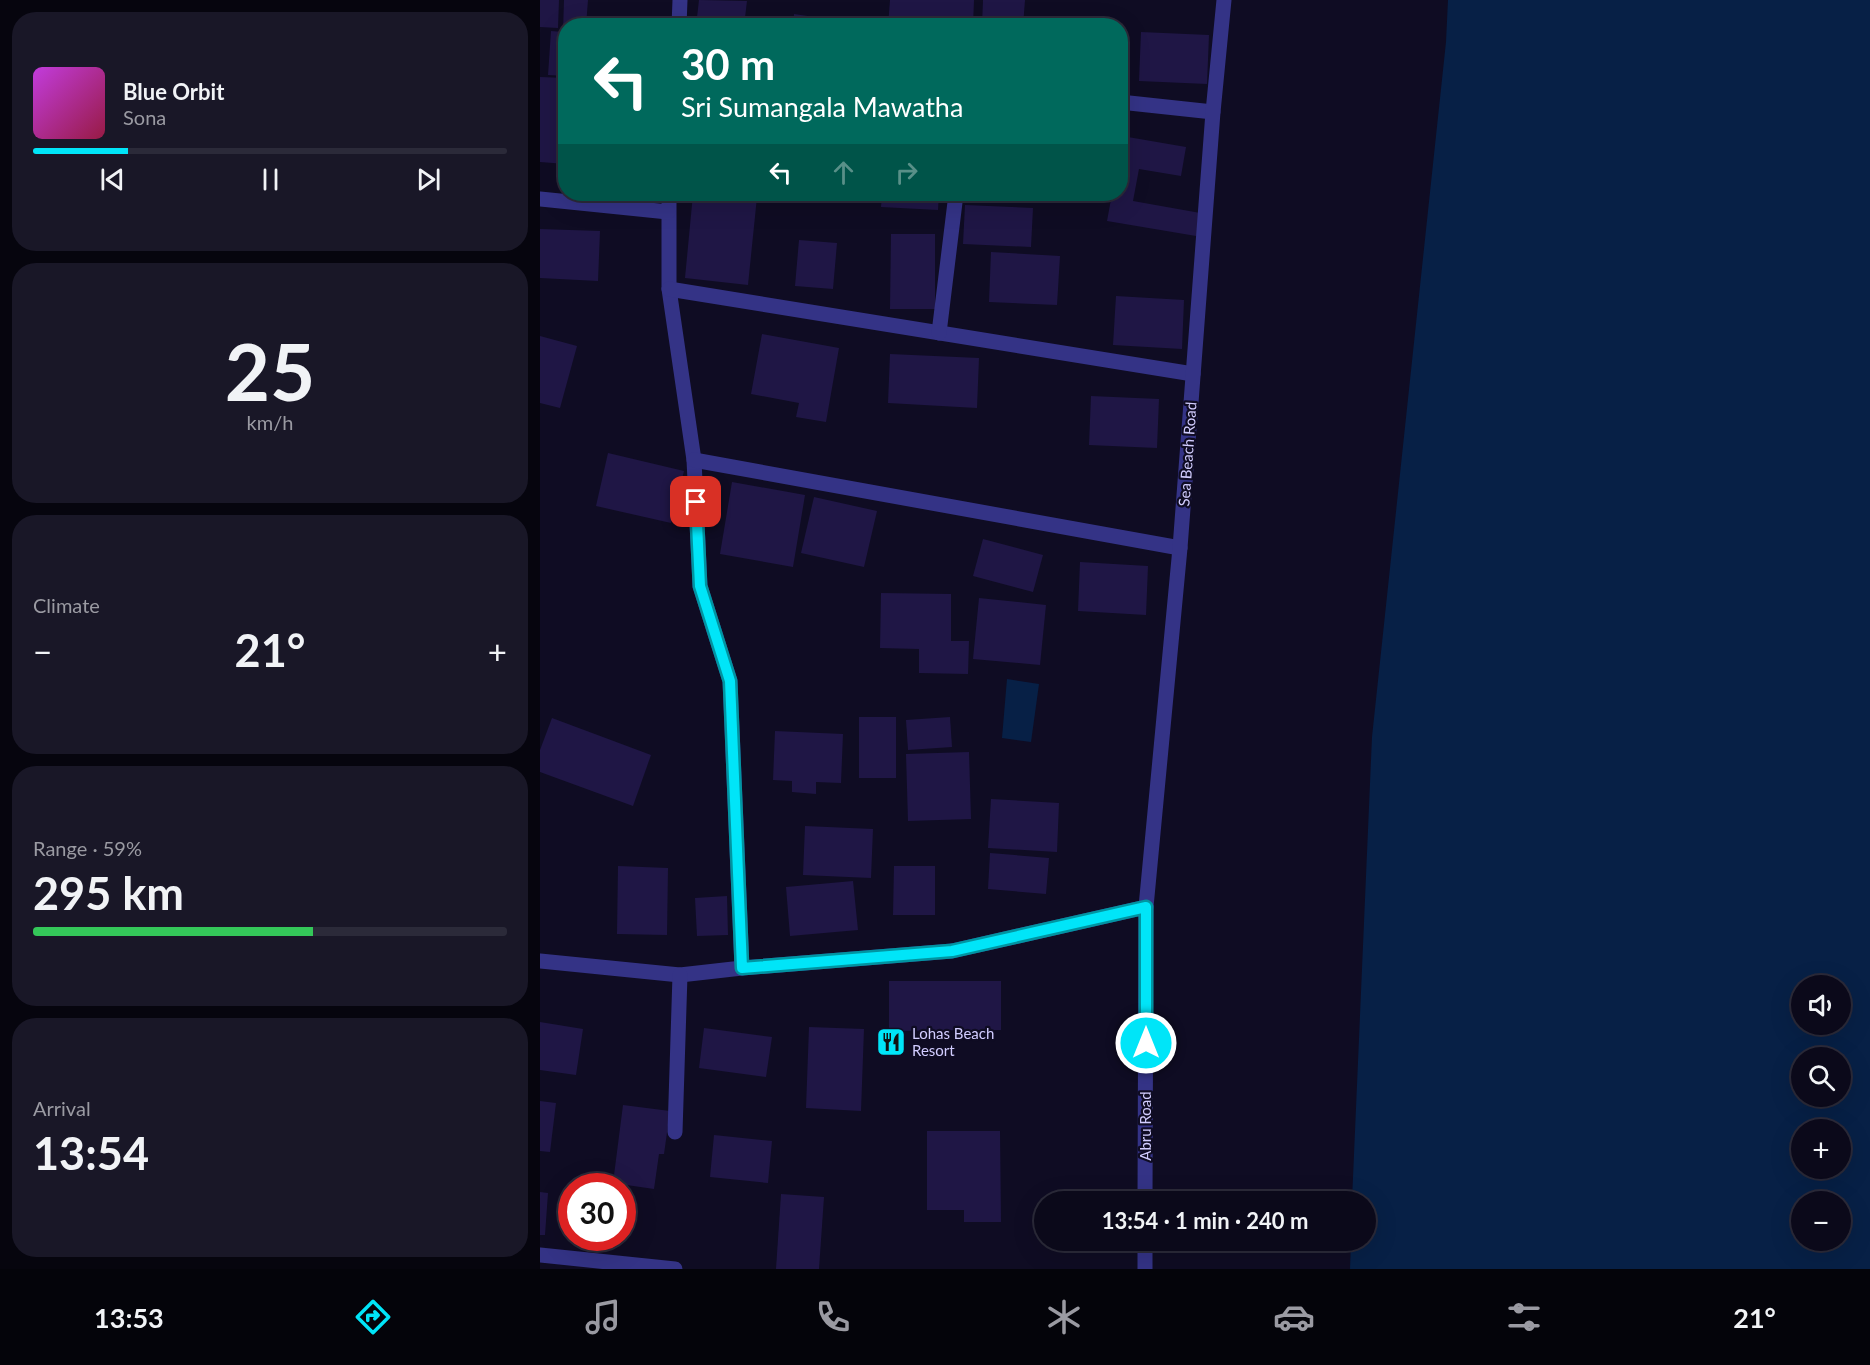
<!DOCTYPE html>
<html lang="en">
<head>
<meta charset="utf-8">
<style>
  :root { --surface:#0b091a; --page:#191727; --text:#f1f3f6; --muted:#9a9aa2; --line:#2b2a39; --accent:#00e5f8 }
  body { margin:0; font-family:Lato,sans-serif; background:var(--page); color:var(--text); height:100vh; display:flex; flex-direction:column; font-size:22px; white-space:nowrap }
  * { box-sizing:border-box; margin:0 }
  p { font-size:20px; color:var(--muted) }
  .icon { flex:none; width:33px; height:33px; fill:none; stroke:currentColor; stroke-width:2; stroke-linecap:round; stroke-linejoin:round }
  .map { position:relative; flex:1; overflow:hidden }
  .details { display:flex; flex-direction:column; gap:12px; padding:12px; background:#06050e; width:540px }
  .details>* { flex:none }
  .banner { position:absolute; left:18px; top:18px; width:570px; height:183px; border-radius:24px; box-shadow:0 6px 24px #0002,0 0 0 2px var(--line); background:#00695c; color:#fff; overflow:hidden }
  .fabs { position:absolute; left:1251px; top:975px; display:grid; gap:12px }
  .fabs a { display:grid; place-items:center; width:60px; height:60px; border-radius:50%; background:var(--surface); box-shadow:0 6px 24px #0002,0 0 0 2px var(--line); font-size:30px }
  .speed { position:absolute; left:18px; top:1173px; display:flex; gap:12px; font-size:30px; font-weight:700; text-align:center }
  .speed>* { display:grid; place-content:center; width:78px; height:78px; border-radius:50%; background:var(--surface); box-shadow:0 6px 24px #0002,0 0 0 2px var(--line); line-height:1 }
  .speed .limit { border:9px solid #d22; background:#fff; color:#111 }
  .pin { position:absolute; display:grid; place-items:center; width:51px; height:51px; color:#fff; margin:-26px; border-radius:12px; box-shadow:0 3px 9px #0006 }
  .me { position:absolute; width:66px; margin:-33px; rotate:0deg; stroke-linejoin:round; filter:drop-shadow(0 0 4px #0008) }
  .turn { display:flex; align-items:center; gap:21px; height:126px; padding:0 24px; font-size:27px }
  .turn .icon { width:78px; height:78px; stroke-width:2.5 }
  .turn b { display:block; font-size:42px; line-height:51px }
  .lanes { display:flex; align-items:center; height:57px; padding:0 24px; background:#0003; justify-content:center; gap:30px; direction:ltr }
  .lanes .off { opacity:.35 }
  .big { font-size:45px; font-weight:700; line-height:1.1 }
  .details .tile { flex:1; display:flex; flex-direction:column; justify-content:center; gap:9px; min-width:0; padding:0 21px; border-radius:24px; background:var(--page) }
  .details .dial { align-items:center; gap:0 }
  .dial b { font-size:78px; line-height:1 }
  .song { display:flex; align-items:center; gap:18px }
  .cover { width:72px; height:72px; border-radius:9px; background:linear-gradient(135deg,hsl(290 70% 55%),hsl(340 70% 35%)) }
  .played { height:6px; border-radius:3px; background:linear-gradient(90deg,var(--accent) 20%,var(--line) 20%) }
  .keys { display:flex; justify-content:space-around; direction:ltr }
  .heat { display:flex; justify-content:space-between; align-items:center; font-size:33px; direction:ltr }
  .charge { height:9px; border-radius:4px; background:linear-gradient(90deg,#34c759 59%,var(--line) 0) }
  .trip { position:absolute; left:494px; top:1191px; width:342px; height:60px; border-radius:30px; background:var(--surface); box-shadow:0 6px 24px #0002,0 0 0 2px var(--line); font-weight:700; line-height:60px; text-align:center }
  .tab-bar { display:flex; height:96px; justify-content:space-around; align-items:center; background:#04040a; color:var(--muted) }
  .tab-bar .icon { width:42px; height:42px }
  .tab-bar .on { color:var(--accent) }
  .tab-bar b { font-size:27px; color:var(--text) }
  main { display:flex; flex:1; min-height:0 }
  .map>svg:first-child { display:block }
</style>
</head>
<body>
<main>
<section class="details">
<div class="tile">
<div class="song"><i class="cover"></i><div><b>Blue Orbit</b><p>Sona</p></div></div>
<div class="played"></div>
<div class="keys"><svg class="icon" aria-label="previous" viewBox="0 0 24 24"><path d="M18 5L8 12l10 7zM5 5v14"/></svg><svg class="icon" aria-label="pause" viewBox="0 0 24 24"><path d="M8 5v14M16 5v14"/></svg><svg class="icon" aria-label="next" viewBox="0 0 24 24"><path d="M6 5l10 7-10 7zM19 5v14"/></svg></div>
</div>
<div class="tile dial"><b>25</b><p>km/h</p></div>
<div class="tile"><p>Climate</p>
<div class="heat"><a>−</a><b class="big">21°</b><a>+</a></div>
</div>
<div class="tile"><p>Range · 59%</p><b class="big">295 km</b><div class="charge"></div></div>
<div class="tile"><p>Arrival</p><b class="big">13:54</b></div>
</section>
<div class="map">
<svg width="1330" height="1269" viewBox="0 0 1330 1269">
  <rect width="100%" height="100%" fill="#0f0c23"/>
  <!-- water -->
  <g fill="#072046" fill-rule="evenodd">
    <path d="M 908,0 L 1330,0 L 1330,1269 L 810,1269 L 811,1241 L 825,1240 L 825,1202 L 812,1201 L 832,737 L 906,42 ZM 1262,986 L 1300,986 L 1300,1024 L 1262,1024 ZM 1262,1058 L 1300,1058 L 1300,1096 L 1262,1096 ZM 1262,1130 L 1300,1130 L 1300,1168 L 1262,1168 ZM 1262,1202 L 1300,1202 L 1300,1240 L 1262,1240 Z"/>
    <path d="M 467,679 L 499,684 L 491,742 L 462,738 Z"/>
  </g>
  <!-- building -->
  <g fill="#1f1645">
    <path d="M 0,0 L 19,0 L 18,28 L 0,27 Z"/>
    <path d="M 24,0 L 48,0 L 46,26 L 26,26 L 26,76 L 8,75 L 11,31 L 23,32 Z"/>
    <path d="M 159,0 L 207,1 L 204,26 L 156,26 Z"/>
    <path d="M 350,0 L 434,0 L 433,26 L 348,26 Z"/>
    <path d="M 443,0 L 485,0 L 483,26 L 442,26 Z"/>
    <path d="M 254,14 L 295,20 L 294,26 L 253,26 Z"/>
    <path d="M 498,20 L 531,22 L 531,26 L 498,26 Z"/>
    <path d="M 601,32 L 669,35 L 667,84 L 599,81 Z"/>
    <path d="M 0,77 L 26,78 L 26,164 L 0,162 Z"/>
    <path d="M 582,136 L 646,147 L 641,176 L 599,169 L 593,201 L 666,214 L 662,237 L 567,221 L 572,194 L 580,194 Z"/>
    <path d="M 153,194 L 217,197 L 208,285 L 145,278 Z"/>
    <path d="M 342,194 L 399,194 L 398,210 L 341,207 Z"/>
    <path d="M 425,205 L 493,208 L 491,247 L 423,244 Z"/>
    <path d="M 0,229 L 60,231 L 58,281 L 0,278 Z"/>
    <path d="M 351,234 L 395,234 L 395,309 L 350,309 Z"/>
    <path d="M 259,240 L 297,243 L 293,289 L 255,286 Z"/>
    <path d="M 451,252 L 520,256 L 517,305 L 449,302 Z"/>
    <path d="M 576,296 L 644,300 L 642,349 L 573,345 Z"/>
    <path d="M 222,334 L 299,348 L 286,422 L 256,417 L 259,403 L 211,394 Z"/>
    <path d="M 0,336 L 37,346 L 20,408 L 0,403 Z"/>
    <path d="M 350,354 L 439,358 L 437,408 L 348,403 Z"/>
    <path d="M 551,396 L 619,399 L 617,448 L 549,445 Z"/>
    <path d="M 68,453 L 144,471 L 131,523 L 56,506 Z"/>
    <path d="M 192,482 L 265,495 L 253,567 L 180,554 Z"/>
    <path d="M 274,497 L 337,511 L 324,567 L 261,553 Z"/>
    <path d="M 443,539 L 503,555 L 493,592 L 433,576 Z"/>
    <path d="M 540,562 L 608,566 L 606,615 L 538,611 Z"/>
    <path d="M 341,593 L 411,594 L 411,641 L 429,641 L 428,674 L 379,673 L 379,649 L 340,648 Z"/>
    <path d="M 439,598 L 506,605 L 500,665 L 433,659 Z"/>
    <rect x="319" y="717" width="37" height="61"/>
    <path d="M 410,717 L 412,747 L 368,750 L 366,720 Z"/>
    <path d="M 12,718 L 111,755 L 93,806 L 0,772 L 0,750 Z"/>
    <path d="M 235,731 L 303,734 L 301,783 L 276,782 L 276,794 L 252,792 L 252,781 L 233,780 Z"/>
    <path d="M 429,752 L 431,819 L 368,821 L 366,754 Z"/>
    <path d="M 451,799 L 519,803 L 517,852 L 448,848 Z"/>
    <path d="M 265,826 L 333,829 L 331,878 L 263,875 Z"/>
    <path d="M 450,853 L 509,858 L 506,894 L 448,889 Z"/>
    <path d="M 78,866 L 128,868 L 127,935 L 77,934 Z"/>
    <path d="M 354,866 L 395,866 L 395,915 L 353,915 Z"/>
    <path d="M 313,881 L 318,930 L 250,936 L 246,887 Z"/>
    <path d="M 187,896 L 188,935 L 157,936 L 155,898 Z"/>
    <path d="M 349,981 L 461,981 L 461,1030 L 349,1031 Z"/>
    <path d="M 0,1022 L 43,1029 L 36,1075 L 0,1070 Z"/>
    <path d="M 269,1027 L 324,1029 L 321,1111 L 266,1108 Z"/>
    <path d="M 164,1028 L 232,1037 L 226,1077 L 159,1068 Z"/>
    <path d="M 0,1101 L 16,1103 L 10,1152 L 0,1151 Z"/>
    <path d="M 83,1105 L 130,1111 L 124,1154 L 119,1154 L 114,1189 L 73,1183 Z"/>
    <path d="M 387,1131 L 460,1131 L 461,1222 L 424,1222 L 424,1210 L 387,1210 Z"/>
    <path d="M 174,1135 L 232,1141 L 228,1183 L 170,1177 Z"/>
    <path d="M 0,1192 L 8,1193 L 5,1235 L 0,1235 Z"/>
    <path d="M 241,1194 L 284,1197 L 279,1269 L 236,1269 Z"/>
  </g>
  <g fill="none" stroke-linecap="round" stroke-linejoin="round">
    <!-- minor -->
    <g stroke="#343386" stroke-width="15">
      <path d="M 139,26 L 140,0"/>
      <path d="M 580,102 L 673,112"/>
      <path d="M 129,194 L 129,289 L 154,460 L 160,586 L 190,681 L 202,968"/>
      <path d="M 0,199 L 128,212"/>
      <path d="M 129,289 L 653,374"/>
      <path d="M 399,333 L 416,194"/>
      <path d="M 154,460 L 640,548"/>
      <path d="M 0,961 L 140,975 L 202,968 L 412,951 L 606,907"/>
      <path d="M 135,1132 L 140,975"/>
      <path d="M 605,1202 L 606,907 L 640,548 L 673,112 L 684,0"/>
      <path d="M 0,1255 L 135,1269"/>
      <path d="M 605,1269 L 605,1240"/>
    </g>
  </g>
  <g fill="none" stroke-linecap="round" stroke-linejoin="round">
    <!-- route casing -->
    <g stroke="#0095a1" stroke-width="15">
      <path id="route" d="M 156,502 L 160,586 L 190,681 L 202,968 L 412,951 L 606,907 L 606,1043"/>
    </g>
    <!-- route -->
    <use href="#route" stroke="#00e5f8" stroke-width="10"/>
  </g>
  <!-- icons -->
  <defs>
    <g id="restaurant-square" transform="scale(1.5)"><rect x="-9" y="-9" width="18" height="18" rx="4" fill="#00e5f8" stroke="#0f0c23"/><path d="M-5-6h1v4h1v-4h1v4h1v-4h1v5L-1.5 .5V6h-2V.5L-5-1ZM5-6V6H3V1.5H1.5Q1.5-4 5-6Z" fill="#111"/></g>
  </defs>
  <g fill-rule="evenodd">
    <use href="#restaurant-square" x="351" y="1042"/>
  </g>
  <g text-anchor="middle" dominant-baseline="central" stroke-width="4.5" stroke-linejoin="round" paint-order="stroke">
    <!-- street labels -->
    <g font-size="15" fill="#d2cdff" stroke="#0f0c23">
      <text transform="translate(647 454) rotate(-86)">Sea Beach Road</text>
      <text transform="translate(605 1126) rotate(-90)">Abru Road</text>
    </g>
    <!-- poi labels -->
    <g font-size="15" fill="#d2cdff" stroke="#0f0c23" text-anchor="start">
      <text x="372" y="1033">Lohas Beach<tspan x="372" dy="17">Resort</tspan></text>
    </g>
  </g>
</svg>
<div class="fabs">
<a><svg class="icon" aria-label="sound" viewBox="0 0 24 24"><path d="M4 9h4l5-4v14l-5-4H4zM17 9q2 3 0 6"/></svg></a>
<a><svg class="icon" aria-label="search" viewBox="0 0 24 24"><circle cx="10" cy="10" r="6"/><path d="M15 15l6 6"/></svg></a>
<a>+</a>
<a>−</a>
</div>
<div class="speed"><div class="limit">30</div></div>
<div class="pin" style="left:156px;top:502px;background:#d93025"><svg class="icon" aria-label="arrive" viewBox="0 0 24 24"><path d="M6 21V4h12l-3 4 3 4H6"/></svg></div>
<svg class="me" style="left:606px;top:1043px" viewBox="-20 -20 40 40"><circle r="17" fill="#00e5f8" stroke="#fff" stroke-width="3"/><path d="M0-11L8 9 0 5-8 9z" fill="#fff"/></svg>
<div class="trip">13:54 · 1 min · 240 m</div>
<div class="banner">
<div class="turn"><svg class="icon" aria-label="left" viewBox="0 0 24 24"><path d="M17 20v-9H6M10 6l-5 5 5 5"/></svg><div><b>30 m</b>Sri Sumangala Mawatha</div></div>
<div class="lanes"><svg class="icon" aria-label="left" viewBox="0 0 24 24"><path d="M17 20v-9H6M10 6l-5 5 5 5"/></svg><svg class="icon off" aria-label="ahead" viewBox="0 0 24 24"><path d="M12 20V5M6 11l6-6 6 6"/></svg><svg class="icon off" aria-label="right" viewBox="0 0 24 24"><path d="M7 20v-9h11M14 6l5 5-5 5"/></svg></div>
</div>
</div>
</main>
<nav class="tab-bar">
<b>13:53</b>
<svg class="icon on" aria-label="directions" viewBox="0 0 24 24"><path d="M12 3l9 9-9 9-9-9zM9 14v-3h6M13 9l2 2-2 2"/></svg>
<svg class="icon" aria-label="music" viewBox="0 0 24 24"><path d="M9 18V5l10-2v13"/><circle cx="6" cy="18" r="3"/><circle cx="16" cy="16" r="3"/></svg>
<svg class="icon" aria-label="phone" viewBox="0 0 24 24"><path d="M5 4h4l2 5-3 2q2 4 5 5l2-3 5 2v4C11 20 4 13 5 4z"/></svg>
<svg class="icon" aria-label="climate" viewBox="0 0 24 24"><path d="M12 3v18M4 7l16 10M4 17L20 7"/></svg>
<svg class="icon" aria-label="car" viewBox="0 0 24 24"><path d="M5 17H2v-5l4-1 3-4h7l3 4 3 1v5h-3M9 17h6M6 11h13"/><circle cx="7" cy="17" r="2"/><circle cx="17" cy="17" r="2"/></svg>
<svg class="icon" aria-label="filters" viewBox="0 0 24 24"><path d="M4 7h16M4 17h16"/><circle cx="9" cy="7" r="2"/><circle cx="15" cy="17" r="2"/></svg>
<b>21°</b>
</nav>
</body>
</html>
